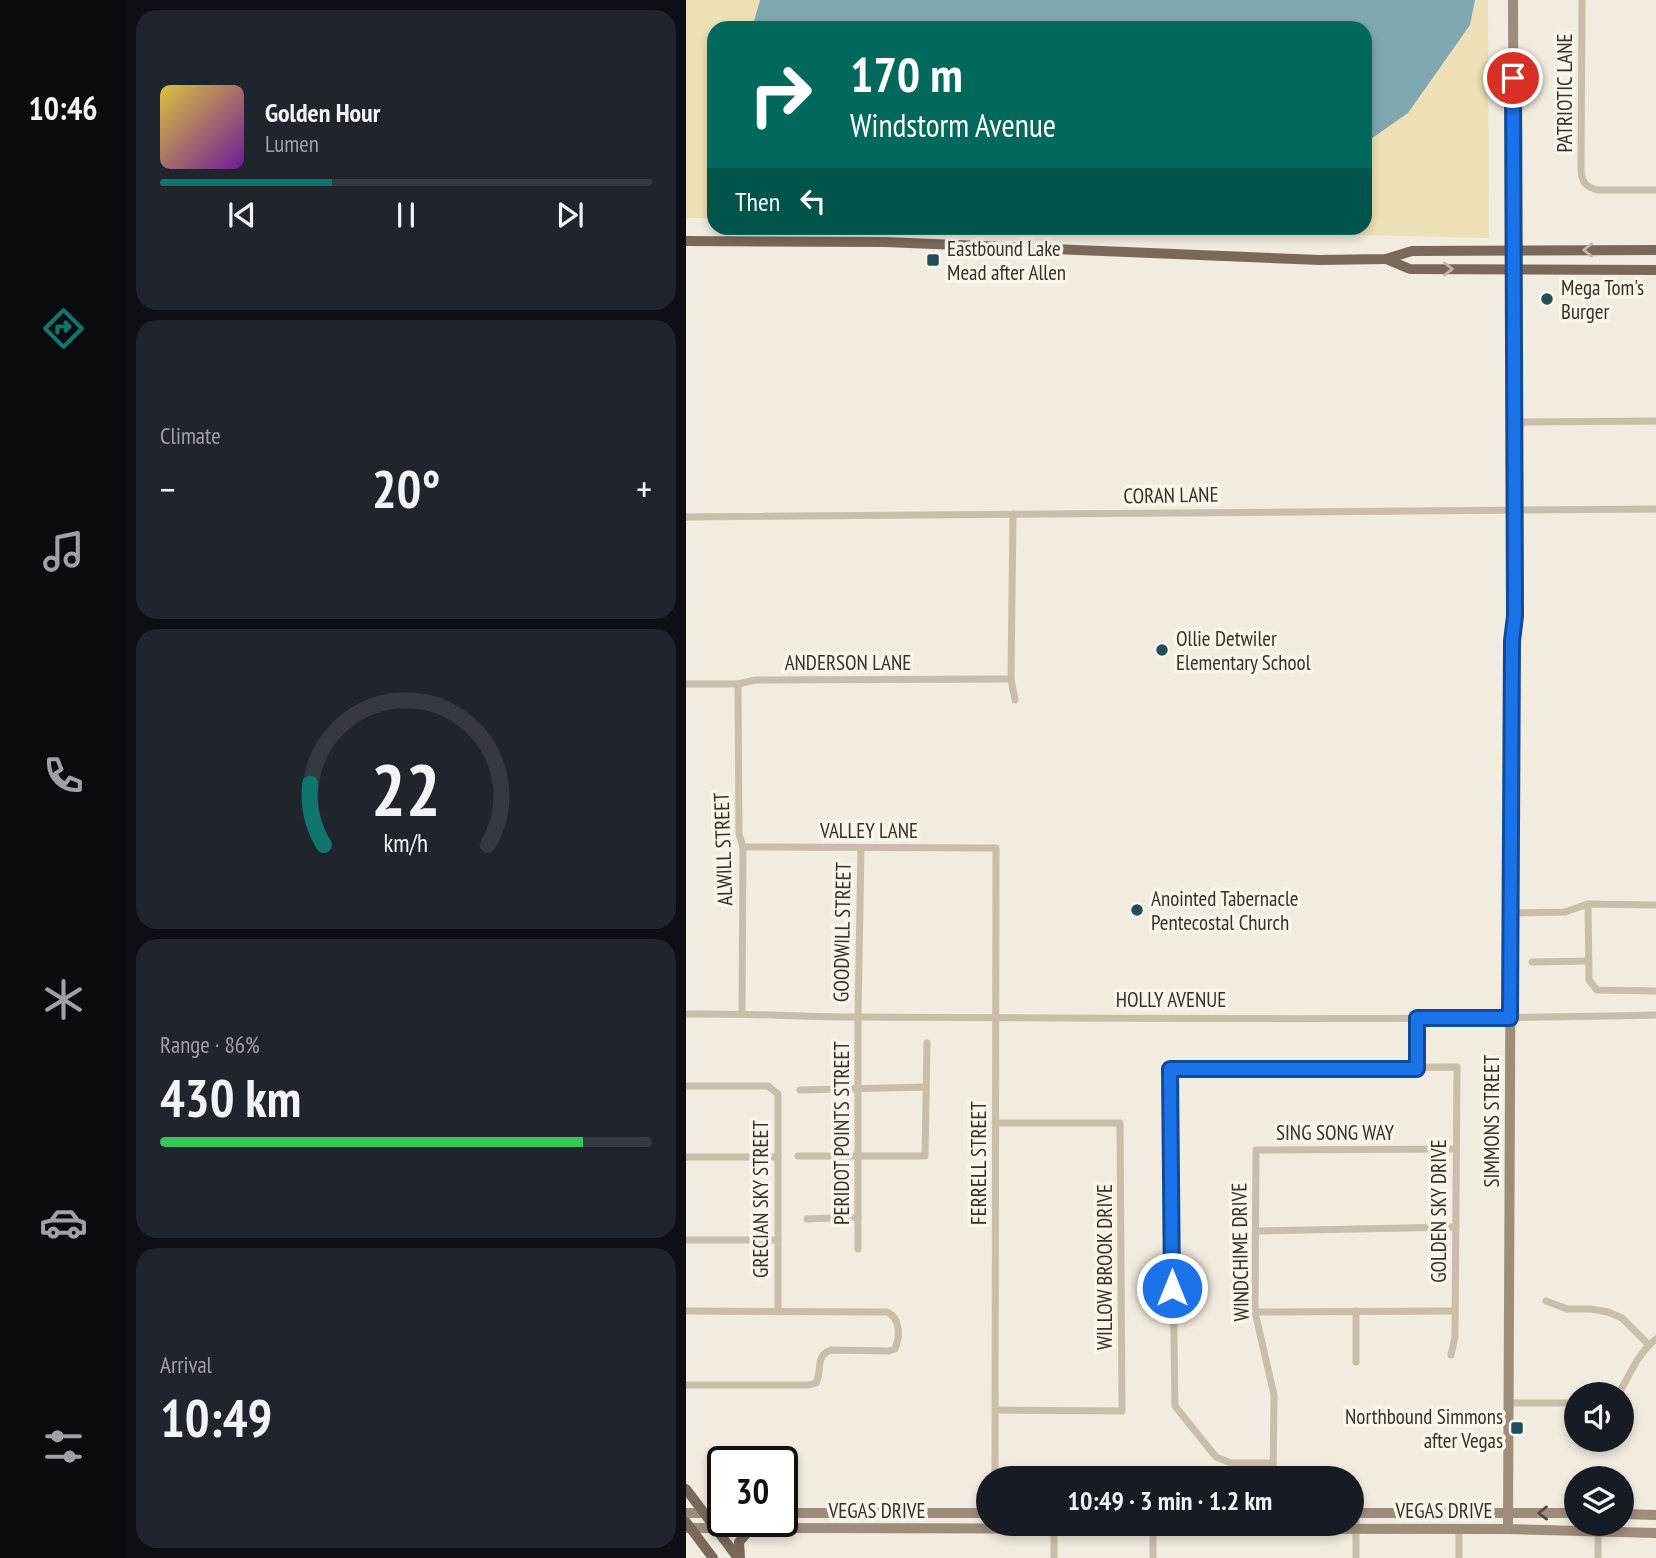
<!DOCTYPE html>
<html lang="en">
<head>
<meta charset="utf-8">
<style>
  :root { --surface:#171b24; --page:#20242c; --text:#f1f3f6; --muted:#9ea1a6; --line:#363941; --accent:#0f766e }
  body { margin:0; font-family:"PT Sans Narrow",sans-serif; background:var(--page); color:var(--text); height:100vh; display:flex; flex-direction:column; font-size:26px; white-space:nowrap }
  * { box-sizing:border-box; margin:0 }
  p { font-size:23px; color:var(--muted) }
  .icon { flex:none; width:38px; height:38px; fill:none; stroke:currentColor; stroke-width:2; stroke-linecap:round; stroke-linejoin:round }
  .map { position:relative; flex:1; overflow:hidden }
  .details { display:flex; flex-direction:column; gap:10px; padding:10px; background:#0d0f14; width:560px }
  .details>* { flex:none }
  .hud { position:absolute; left:21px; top:21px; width:665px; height:214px; border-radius:21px; box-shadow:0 4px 10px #0003; background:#00695c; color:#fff; overflow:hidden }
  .tools { position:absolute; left:878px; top:1382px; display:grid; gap:14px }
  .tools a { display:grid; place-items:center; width:70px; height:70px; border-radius:50%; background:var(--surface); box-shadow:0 4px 10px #0003; font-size:35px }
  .speed { position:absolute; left:21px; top:1446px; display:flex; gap:14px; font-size:35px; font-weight:700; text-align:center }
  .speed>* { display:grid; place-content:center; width:91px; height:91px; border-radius:50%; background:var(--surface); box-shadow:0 4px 10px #0003; line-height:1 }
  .speed .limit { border:4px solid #111; border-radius:10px; background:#fff; color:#111 }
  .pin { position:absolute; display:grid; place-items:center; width:60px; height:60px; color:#fff; margin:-30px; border:4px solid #fff; border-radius:50%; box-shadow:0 2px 7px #0007 }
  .me { position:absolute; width:77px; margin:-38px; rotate:0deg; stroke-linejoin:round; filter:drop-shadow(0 0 5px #0008) }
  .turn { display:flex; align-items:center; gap:24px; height:147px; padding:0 28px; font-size:32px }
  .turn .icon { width:91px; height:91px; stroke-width:2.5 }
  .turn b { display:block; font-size:49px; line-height:60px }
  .then { display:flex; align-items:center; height:66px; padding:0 28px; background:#0003; gap:14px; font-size:26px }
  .big { font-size:52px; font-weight:700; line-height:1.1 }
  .details .widget { flex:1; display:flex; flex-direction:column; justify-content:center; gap:10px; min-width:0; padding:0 24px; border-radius:21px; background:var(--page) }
  .details .dial { align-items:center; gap:0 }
  .dial svg { height:182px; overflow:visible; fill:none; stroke:var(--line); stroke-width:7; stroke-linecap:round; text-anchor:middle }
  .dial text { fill:var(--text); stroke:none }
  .song { display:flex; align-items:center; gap:21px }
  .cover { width:84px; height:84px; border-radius:10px; background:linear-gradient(135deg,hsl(50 70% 55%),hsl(280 70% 35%)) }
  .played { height:7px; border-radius:4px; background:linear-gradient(90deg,var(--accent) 35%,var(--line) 35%) }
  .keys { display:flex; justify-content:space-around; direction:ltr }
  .heat { display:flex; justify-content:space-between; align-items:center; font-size:38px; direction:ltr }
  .charge { height:10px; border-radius:5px; background:linear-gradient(90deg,#34c759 86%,var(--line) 0) }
  .trip { position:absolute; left:290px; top:1466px; width:388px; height:70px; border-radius:35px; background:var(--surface); box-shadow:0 4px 10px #0003; font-weight:700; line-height:70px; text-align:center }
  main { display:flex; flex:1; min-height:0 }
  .menu { display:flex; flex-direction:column; width:126px; justify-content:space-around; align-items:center; background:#090b0e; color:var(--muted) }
  .menu .icon { width:49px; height:49px }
  .menu .current { color:var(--accent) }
  .menu b { font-size:32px; color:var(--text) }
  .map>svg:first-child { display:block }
</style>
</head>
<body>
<main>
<nav class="menu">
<b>10:46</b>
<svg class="icon current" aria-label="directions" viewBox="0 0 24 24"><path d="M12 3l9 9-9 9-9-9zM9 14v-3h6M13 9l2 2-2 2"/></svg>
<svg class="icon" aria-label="music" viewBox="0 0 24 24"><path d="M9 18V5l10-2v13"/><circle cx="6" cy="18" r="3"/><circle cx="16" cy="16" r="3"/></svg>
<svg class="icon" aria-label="phone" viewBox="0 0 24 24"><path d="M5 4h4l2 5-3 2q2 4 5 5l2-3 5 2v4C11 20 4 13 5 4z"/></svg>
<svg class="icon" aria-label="climate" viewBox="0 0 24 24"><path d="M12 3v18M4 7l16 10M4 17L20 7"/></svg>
<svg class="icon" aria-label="car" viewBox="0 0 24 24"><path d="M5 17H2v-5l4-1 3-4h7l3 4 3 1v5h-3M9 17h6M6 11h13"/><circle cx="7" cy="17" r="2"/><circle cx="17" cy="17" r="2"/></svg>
<svg class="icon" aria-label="filters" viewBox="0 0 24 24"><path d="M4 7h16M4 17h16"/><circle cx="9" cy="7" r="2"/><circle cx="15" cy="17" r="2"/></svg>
</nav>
<section class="details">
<div class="widget">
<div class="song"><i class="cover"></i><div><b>Golden Hour</b><p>Lumen</p></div></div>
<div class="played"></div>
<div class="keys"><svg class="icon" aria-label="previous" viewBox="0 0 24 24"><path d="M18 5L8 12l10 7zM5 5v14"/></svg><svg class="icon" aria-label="pause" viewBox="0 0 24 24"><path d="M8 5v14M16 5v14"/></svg><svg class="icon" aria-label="next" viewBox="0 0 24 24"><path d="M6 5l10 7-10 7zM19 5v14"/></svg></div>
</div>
<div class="widget"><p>Climate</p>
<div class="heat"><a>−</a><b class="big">20°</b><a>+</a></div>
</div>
<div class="widget dial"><svg viewBox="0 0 100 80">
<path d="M14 69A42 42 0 1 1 86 69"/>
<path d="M14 69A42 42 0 0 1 8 42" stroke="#0f766e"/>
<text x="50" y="56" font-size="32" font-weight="700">22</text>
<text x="50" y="72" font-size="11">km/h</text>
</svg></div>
<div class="widget"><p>Range · 86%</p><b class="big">430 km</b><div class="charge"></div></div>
<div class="widget"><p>Arrival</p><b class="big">10:49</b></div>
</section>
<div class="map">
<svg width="970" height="1558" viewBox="0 0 970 1558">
  <rect width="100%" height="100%" fill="#f2ebdf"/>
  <!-- sand -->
  <g fill="#ede0b6">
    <path d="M 0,0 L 74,0 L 66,28 L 28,28 L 28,218 L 0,218 Z"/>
    <path d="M 789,0 L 802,0 L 803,238 L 393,228 L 679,228 L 679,143 L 722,113 L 784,25 Z"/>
  </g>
  <!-- water -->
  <path fill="#7ea7af" d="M 74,0 L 789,0 L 784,25 L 722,113 L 679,143 L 679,28 L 66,28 Z"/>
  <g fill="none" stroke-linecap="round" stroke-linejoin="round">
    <!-- minor -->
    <g stroke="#cabdaa" stroke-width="7">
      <path d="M 896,0 L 895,170 C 896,182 899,187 912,190 L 970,190"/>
      <path d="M 828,431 L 838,422 L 970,421"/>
      <path d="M 327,514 L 325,679 L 329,700"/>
      <path d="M 0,517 L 970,509"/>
      <path d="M 0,684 L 52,684 L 70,680 L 325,679"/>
      <path d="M 52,684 L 53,834 L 57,847 L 56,1013"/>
      <path d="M 57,847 L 310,848 L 309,1479"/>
      <path d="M 902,904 L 903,980 L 911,990 L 970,991"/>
      <path d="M 825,913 L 879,912 L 902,904 L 970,905"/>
      <path d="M 846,962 L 903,961"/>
      <path d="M 0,1014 C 58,1013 116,1017 175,1017 C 440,1018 705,1021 970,1015"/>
      <path d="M 731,1069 L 731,1018"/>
      <path d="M 0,1086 L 82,1086 L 92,1094 L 92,1311"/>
      <path d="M 114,1090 L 240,1087"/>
      <path d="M 309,1123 L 434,1123 L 436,1411 L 310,1410"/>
      <path d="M 112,1156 L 239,1156 L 241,1043"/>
      <path d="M 0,1157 L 92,1157"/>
      <path d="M 121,1219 L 172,1217"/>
      <path d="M 570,1231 L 770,1227"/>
      <path d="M 0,1240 L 92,1240"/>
      <path d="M 172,1249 L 172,1017 L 175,848"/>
      <path d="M 860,1301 L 881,1309 L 905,1309 L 922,1312 L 936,1318 L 963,1345"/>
      <path d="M 0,1311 L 201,1312 C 215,1318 214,1337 209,1349 L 203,1351 L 145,1350 C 128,1356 137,1370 130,1383 L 123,1385 L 0,1385"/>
      <path d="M 670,1311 L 670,1362"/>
      <path d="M 569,1312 L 769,1311"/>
      <path d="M 932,1395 C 944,1375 951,1354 970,1339"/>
      <path d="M 823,1403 L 891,1403"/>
      <path d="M 587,1463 L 545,1463 L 530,1457 L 489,1406 L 484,1069 L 771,1067 L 769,1337 L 765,1355"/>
      <path d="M 587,1479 L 588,1395 L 569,1312 L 570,1150 L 770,1149"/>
      <path d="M 670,1513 L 670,1558"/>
      <path d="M 368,1524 L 368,1558"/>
      <path d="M 467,1524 L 467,1558"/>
      <path d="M 773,1529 L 773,1558"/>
      <path d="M 912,1532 L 912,1558"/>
    </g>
    <!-- secondary -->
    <g stroke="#9e8c7c" stroke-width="10">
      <path d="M 0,1513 L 37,1513"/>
      <path d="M 96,1513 L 303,1513"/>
      <path d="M 667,1513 L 891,1513"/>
      <path d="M 936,1514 L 970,1515"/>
      <path d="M 1,1528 L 822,1529 L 970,1533"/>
      <path d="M 822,1529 L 826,641 L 829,616 L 827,0"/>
    </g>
    <!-- primary -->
    <g stroke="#7a695b" stroke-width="10">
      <path d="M 0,241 L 199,242 L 634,260 L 700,259 L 726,251 L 970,250"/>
      <path d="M 700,259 L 724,269 L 970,270"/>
      <path d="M 0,1489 L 52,1558"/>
      <path d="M 0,1522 L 27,1558"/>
      <path d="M 54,1558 L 53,1542 L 61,1533 L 70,1529"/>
    </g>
  </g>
  <!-- one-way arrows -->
  <defs><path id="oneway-chevron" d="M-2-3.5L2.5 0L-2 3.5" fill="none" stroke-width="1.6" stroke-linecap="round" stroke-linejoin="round" transform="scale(1.75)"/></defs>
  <g stroke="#c0b6aa">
    <use href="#oneway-chevron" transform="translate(902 250) rotate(180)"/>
    <use href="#oneway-chevron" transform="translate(762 269)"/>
  </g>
  <use stroke="#52473e" href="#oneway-chevron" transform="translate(857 1513) rotate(-180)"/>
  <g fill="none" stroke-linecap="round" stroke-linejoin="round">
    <!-- route casing -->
    <g stroke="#114b97" stroke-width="18">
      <path id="route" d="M 486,1288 L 484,1069 L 731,1069 L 731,1018 L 824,1018 L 826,641 L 829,616 L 827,78"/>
    </g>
    <!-- route -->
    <use href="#route" stroke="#1a73e8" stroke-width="12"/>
  </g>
  <!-- markers -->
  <g fill="#204f59" stroke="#faf5eb" stroke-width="2.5">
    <rect x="240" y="253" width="14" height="14" rx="3.5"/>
    <circle cx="861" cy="299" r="7"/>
    <circle cx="476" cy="650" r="7"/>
    <circle cx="451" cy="910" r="7"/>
    <rect x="824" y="1421" width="14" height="14" rx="3.5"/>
  </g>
  <g text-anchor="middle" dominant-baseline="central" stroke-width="7" stroke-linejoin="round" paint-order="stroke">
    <!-- street labels -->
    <g font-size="21" fill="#38302a" stroke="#faf5eb">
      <text transform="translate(878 93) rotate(-90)">PATRIOTIC LANE</text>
      <text transform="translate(485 495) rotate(-1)">CORAN LANE</text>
      <text x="162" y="662">ANDERSON LANE</text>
      <text x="183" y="830">VALLEY LANE</text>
      <text transform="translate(37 849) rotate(-92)">ALWILL STREET</text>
      <text transform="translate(156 932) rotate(-89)">GOODWILL STREET</text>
      <text x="485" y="999">HOLLY AVENUE</text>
      <text transform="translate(805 1121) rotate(-90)">SIMMONS STREET</text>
      <text x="649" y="1132">SING SONG WAY</text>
      <text transform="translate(155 1133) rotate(-90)">PERIDOT POINTS STREET</text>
      <text transform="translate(292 1163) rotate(-90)">FERRELL STREET</text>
      <text transform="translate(74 1199) rotate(-90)">GRECIAN SKY STREET</text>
      <text transform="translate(752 1211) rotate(-90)">GOLDEN SKY DRIVE</text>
      <text transform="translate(554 1252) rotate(-91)">WINDCHIME DRIVE</text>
      <text transform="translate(418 1267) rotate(-90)">WILLOW BROOK DRIVE</text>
      <text x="191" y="1510">VEGAS DRIVE</text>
      <text x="758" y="1510">VEGAS DRIVE</text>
    </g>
    <!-- poi labels -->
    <g font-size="21" fill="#38302a" stroke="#faf5eb" text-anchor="start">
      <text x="261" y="248">Eastbound Lake<tspan x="261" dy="24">Mead after Allen</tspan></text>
      <text x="875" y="287">Mega Tom's<tspan x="875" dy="24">Burger</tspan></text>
      <text x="490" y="638">Ollie Detwiler<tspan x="490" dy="24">Elementary School</tspan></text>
      <text x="465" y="898">Anointed Tabernacle<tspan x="465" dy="24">Pentecostal Church</tspan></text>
      <text x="817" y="1416" text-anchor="end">Northbound Simmons<tspan x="817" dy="24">after Vegas</tspan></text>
    </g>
  </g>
</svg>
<div class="tools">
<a><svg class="icon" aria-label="sound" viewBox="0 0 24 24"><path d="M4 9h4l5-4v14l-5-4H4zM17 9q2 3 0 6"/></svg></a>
<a><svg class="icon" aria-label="layers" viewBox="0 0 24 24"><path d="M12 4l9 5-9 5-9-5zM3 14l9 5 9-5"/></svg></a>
</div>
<div class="speed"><div class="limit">30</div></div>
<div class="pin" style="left:827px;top:78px;background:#d93025"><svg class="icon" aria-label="arrive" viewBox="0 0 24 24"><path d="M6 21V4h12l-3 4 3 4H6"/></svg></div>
<svg class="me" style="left:486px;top:1288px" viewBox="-20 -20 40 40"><circle r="17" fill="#1a73e8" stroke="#fff" stroke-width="3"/><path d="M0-11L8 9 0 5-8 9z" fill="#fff"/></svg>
<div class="trip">10:49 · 3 min · 1.2 km</div>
<div class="hud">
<div class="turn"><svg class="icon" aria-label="right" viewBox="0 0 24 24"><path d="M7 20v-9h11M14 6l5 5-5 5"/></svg><div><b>170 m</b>Windstorm Avenue</div></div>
<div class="then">Then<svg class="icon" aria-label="left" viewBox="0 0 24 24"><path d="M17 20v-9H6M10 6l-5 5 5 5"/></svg></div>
</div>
</div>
</main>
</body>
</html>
